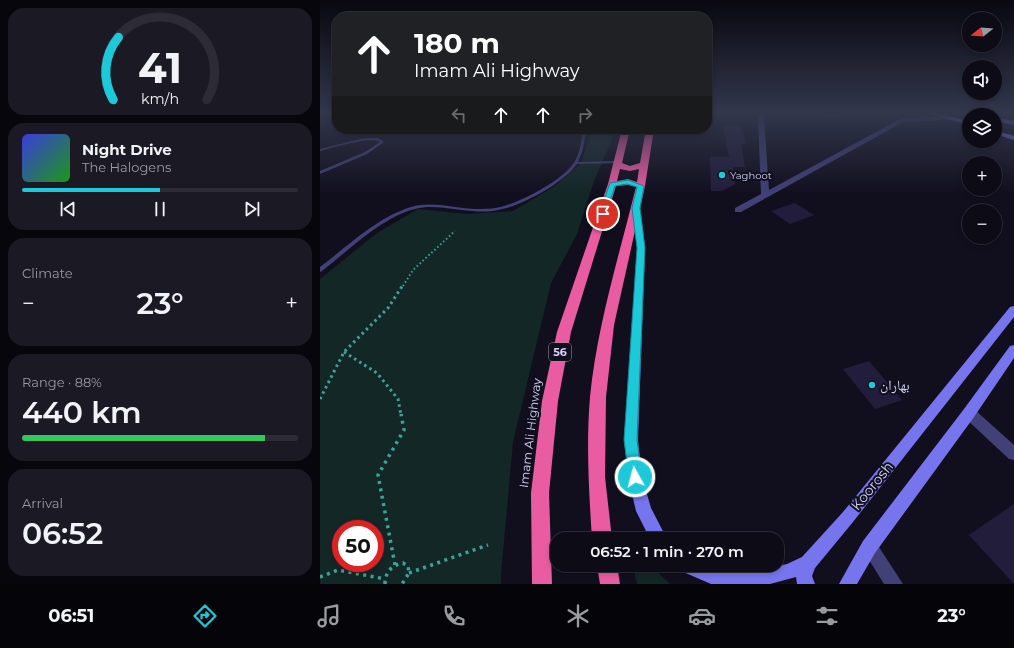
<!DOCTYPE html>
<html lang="en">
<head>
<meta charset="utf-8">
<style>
  :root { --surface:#0d0b16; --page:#1b1923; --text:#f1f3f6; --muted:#9a9ba1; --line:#2d2b35; --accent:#1dc9d9 }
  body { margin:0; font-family:Montserrat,"Noto Naskh Arabic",sans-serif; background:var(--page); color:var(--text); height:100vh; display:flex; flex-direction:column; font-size:15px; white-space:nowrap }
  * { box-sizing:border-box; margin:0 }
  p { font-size:13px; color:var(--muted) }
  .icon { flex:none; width:22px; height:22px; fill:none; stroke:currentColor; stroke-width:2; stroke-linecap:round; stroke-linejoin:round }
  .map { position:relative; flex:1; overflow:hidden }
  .panel { display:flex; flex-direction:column; gap:8px; padding:8px; background:#07060c; width:320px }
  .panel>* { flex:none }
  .guide { position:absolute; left:12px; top:12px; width:380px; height:122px; border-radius:16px; box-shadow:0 2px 6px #0003,0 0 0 1px var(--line); background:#202124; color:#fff; overflow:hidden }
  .needle { width:26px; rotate:253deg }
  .buttons { position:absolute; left:642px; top:12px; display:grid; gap:8px }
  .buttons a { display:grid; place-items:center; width:40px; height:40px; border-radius:50%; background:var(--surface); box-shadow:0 2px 6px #0003,0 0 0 1px var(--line); font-size:20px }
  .speed { position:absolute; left:12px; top:520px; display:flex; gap:8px; font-size:20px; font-weight:700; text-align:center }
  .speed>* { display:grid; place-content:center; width:52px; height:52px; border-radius:50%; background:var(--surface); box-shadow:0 2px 6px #0003,0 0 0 1px var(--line); line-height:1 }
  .speed .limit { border:6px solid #d22; background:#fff; color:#111 }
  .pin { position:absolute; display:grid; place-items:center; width:34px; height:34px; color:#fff; margin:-17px; border:2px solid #fff; border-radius:50%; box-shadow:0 1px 4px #0007 }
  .me { position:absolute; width:44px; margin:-22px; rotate:353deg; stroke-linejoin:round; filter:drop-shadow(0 0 3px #0008) }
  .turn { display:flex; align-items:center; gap:14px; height:84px; padding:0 16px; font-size:18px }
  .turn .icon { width:52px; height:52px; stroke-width:2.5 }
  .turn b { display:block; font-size:28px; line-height:34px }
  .lanes { display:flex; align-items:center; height:38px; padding:0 16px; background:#0003; justify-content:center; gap:20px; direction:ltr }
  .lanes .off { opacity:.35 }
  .big { font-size:30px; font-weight:600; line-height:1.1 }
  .panel .card { flex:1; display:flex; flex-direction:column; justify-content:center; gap:6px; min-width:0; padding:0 14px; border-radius:16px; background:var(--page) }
  .panel .dial { align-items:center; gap:0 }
  .dial svg { height:104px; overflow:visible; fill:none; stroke:var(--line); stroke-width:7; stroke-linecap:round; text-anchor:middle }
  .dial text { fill:var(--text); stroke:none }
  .song { display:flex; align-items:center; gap:12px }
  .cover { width:48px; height:48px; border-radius:6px; background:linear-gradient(135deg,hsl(240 70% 55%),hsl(120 70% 35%)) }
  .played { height:4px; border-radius:2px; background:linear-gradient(90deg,var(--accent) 50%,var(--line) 50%) }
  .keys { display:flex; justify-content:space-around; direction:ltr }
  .heat { display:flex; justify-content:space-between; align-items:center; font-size:22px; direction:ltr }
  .charge { height:6px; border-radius:3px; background:linear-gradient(90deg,#34c759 88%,var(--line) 0) }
  .trip { position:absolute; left:230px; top:532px; width:234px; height:40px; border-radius:16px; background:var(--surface); box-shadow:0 2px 6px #0003,0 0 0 1px var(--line); font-weight:600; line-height:40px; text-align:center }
  .menu { display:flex; height:64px; justify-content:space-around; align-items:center; background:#050409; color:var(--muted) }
  .menu .icon { width:28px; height:28px }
  .menu .active { color:var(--accent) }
  .menu b { font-size:18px; color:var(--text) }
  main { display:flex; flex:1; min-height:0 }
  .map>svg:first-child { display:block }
</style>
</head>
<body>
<main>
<section class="panel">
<div class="card dial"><svg viewBox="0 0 100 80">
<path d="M14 69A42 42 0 1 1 86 69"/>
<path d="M14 69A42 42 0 0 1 18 21" stroke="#1dc9d9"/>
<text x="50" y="56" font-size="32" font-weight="700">41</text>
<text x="50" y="72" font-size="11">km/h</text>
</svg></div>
<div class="card">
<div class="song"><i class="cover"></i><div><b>Night Drive</b><p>The Halogens</p></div></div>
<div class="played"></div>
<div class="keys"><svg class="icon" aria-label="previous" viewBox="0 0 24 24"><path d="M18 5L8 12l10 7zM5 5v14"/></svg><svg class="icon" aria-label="pause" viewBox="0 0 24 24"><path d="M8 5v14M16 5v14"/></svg><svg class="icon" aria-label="next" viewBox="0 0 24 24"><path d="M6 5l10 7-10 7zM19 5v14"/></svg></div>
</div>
<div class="card"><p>Climate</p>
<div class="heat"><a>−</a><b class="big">23°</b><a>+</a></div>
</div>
<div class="card"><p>Range · 88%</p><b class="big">440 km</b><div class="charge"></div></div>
<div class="card"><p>Arrival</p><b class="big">06:52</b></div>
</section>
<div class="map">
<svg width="694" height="584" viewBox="0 0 694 584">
  <rect width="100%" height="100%" fill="#110f1e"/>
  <!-- green -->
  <g fill="#132726" fill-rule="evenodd">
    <path d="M 272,129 L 293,129 L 291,142 L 274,181 L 257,234 L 231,283 L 193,442 L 181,574 L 181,584 L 0,584 L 0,279 L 57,233 L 98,209 L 147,214 L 193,211 L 235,186 L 261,163 ZM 21,529 L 55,529 L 55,563 L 21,563 Z"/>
    <path d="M 313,565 L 330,565 L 350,584 L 317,584 Z"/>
  </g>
  <!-- building -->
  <g fill="#231d3c">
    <path d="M 406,125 L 421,126 L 426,143 L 421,144 L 425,167 L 413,167 L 415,184 L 402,191 L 391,191 L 390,157 L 409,157 L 403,126 Z"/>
    <path d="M 475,203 L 494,215 L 470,224 L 451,211 Z"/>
    <path d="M 549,361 L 582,400 L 555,409 L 523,369 Z"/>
    <path d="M 694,504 L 694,584 L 649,535 Z"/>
  </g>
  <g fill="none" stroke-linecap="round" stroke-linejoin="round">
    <!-- path-far2 -->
    <path stroke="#3da29a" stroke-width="2" stroke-dasharray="1.5 2.5" stroke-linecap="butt" d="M 83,286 L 93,270 L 135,231"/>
    <!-- path-far1 -->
    <g stroke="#3da29a" stroke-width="3" stroke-dasharray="2.5 3.5" stroke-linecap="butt">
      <path d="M 24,352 L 57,373 L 78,399 L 81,415"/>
      <path d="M 0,399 L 24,352 L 68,308 L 83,285"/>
    </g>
    <!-- path -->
    <g stroke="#3da29a" stroke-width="3.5" stroke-dasharray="3 4.5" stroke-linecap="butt">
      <path d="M 75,565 L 58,475 L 84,430 L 81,414"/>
      <path d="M 89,573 L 168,545"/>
      <path d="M 0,577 L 18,570 L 65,579"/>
      <path d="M 65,584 C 65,572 72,565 83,563 L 88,566 L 89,573 L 82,584"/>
    </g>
    <!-- lane -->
    <g fill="#414077" fill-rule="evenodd">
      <path d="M 263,129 L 267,129 L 262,152 L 258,162 L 298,161 L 299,161 L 299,163 L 257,164 C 245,182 203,205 182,209 C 173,212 162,212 152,211 C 133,210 114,204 95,209 C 62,217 28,251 2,271 L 0,272 L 0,267 C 28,246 56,218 91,207 C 112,201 133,208 154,209 C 164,209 175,209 184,206 C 205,200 247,178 256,159 C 261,150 261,139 263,129 Z"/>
      <path d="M 45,138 L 58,138 L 64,142 L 47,154 L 0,174 L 0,171 L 45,152 L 60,142 C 51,136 12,148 0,151 L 0,149 Z"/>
    </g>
    <!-- street -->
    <g fill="#414077" fill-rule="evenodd">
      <path d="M 493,113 L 525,113 L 512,117 Z"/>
      <path d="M 441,115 L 444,117 L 449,190 L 580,119 L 628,116 L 631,118 L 628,120 L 583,122 L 421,212 L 415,212 L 415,208 L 441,194 L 438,117 Z"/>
      <path d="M 649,407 L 654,409 L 694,445 L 694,460 L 689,459 L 644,417 L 643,413 L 644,409 Z"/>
      <path d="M 549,539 L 555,541 L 583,584 L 564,584 L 541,547 L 543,541 Z"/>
    </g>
    <!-- secondary -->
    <g fill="#7675ed" fill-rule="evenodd">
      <path d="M 607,113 L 616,113 L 649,121 L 649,125 Z"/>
      <path d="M 644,113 L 653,113 L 659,115 L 649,115 Z"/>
      <path d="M 675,117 L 694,121 L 694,125 L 675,121 Z"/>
      <path d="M 675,130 L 694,136 L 694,140 L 675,134 Z"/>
      <path d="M 313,206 L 316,206 L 320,208 L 325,248 L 318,440 L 322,477 L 331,508 L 347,539 L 330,539 L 316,511 L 308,477 L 304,440 L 317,248 L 312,208 Z"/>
      <path d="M 694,306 L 694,317 L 533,522 L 495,568 L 492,576 L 495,584 L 477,584 L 476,577 L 450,584 L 391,584 L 361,571 L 359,565 L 386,565 L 394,569 L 430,572 L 467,564 L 482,557 L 523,512 L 690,307 Z"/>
      <path d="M 694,345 L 694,358 L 654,417 L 555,553 L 537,584 L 519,584 L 543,541 L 644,409 L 690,346 Z"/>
    </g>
    <!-- highway -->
    <g fill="#e95ca1" fill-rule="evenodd">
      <path d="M 302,129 L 310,129 L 302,163 L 310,166 L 320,163 L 326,129 L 334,129 L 325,186 L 294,325 L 286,397 L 285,477 L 292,539 L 272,539 C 269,492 266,445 270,397 C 277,326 299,256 316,187 L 308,185 L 296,186 L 251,332 L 238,401 L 229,493 L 232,584 L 212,584 L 211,493 L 222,401 L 237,332 L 288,184 ZM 300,169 L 310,171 L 319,169 L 317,182 L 308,179 L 297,181 Z"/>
      <path d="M 277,565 L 297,565 L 300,584 L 280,584 Z"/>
    </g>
  </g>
  <!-- sky -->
  <linearGradient id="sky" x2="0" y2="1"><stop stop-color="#090810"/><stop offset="0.58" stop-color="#32374c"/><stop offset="1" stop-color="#32374c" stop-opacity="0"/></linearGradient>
  <rect width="694" height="194" fill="url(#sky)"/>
  <!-- route -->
  <path fill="#1dc9d9" stroke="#13838d" d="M 308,180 L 324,186 L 320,208 L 325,248 L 317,440 L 322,477 L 320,482 L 315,483 L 311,482 L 309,477 L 304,440 L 317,248 L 312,208 L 317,187 L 307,184 L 295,186 L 286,214 L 283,216 L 279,214 L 290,183 Z"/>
  <!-- markers -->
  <g fill="#1dc9d9" stroke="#110f1e" stroke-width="1.5">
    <circle cx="402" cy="175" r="4"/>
    <circle cx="552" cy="385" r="4"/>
  </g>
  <g text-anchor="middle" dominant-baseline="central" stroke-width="4" stroke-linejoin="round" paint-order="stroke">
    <!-- far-poi labels -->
    <g font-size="10" fill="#d5d1f9" stroke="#110f1e" text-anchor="start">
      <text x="410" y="175">Yaghoot</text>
    </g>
    <!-- shield labels -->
    <rect fill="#110f1e" stroke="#9a97b7" stroke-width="1" x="229" y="343" width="22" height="18" rx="3"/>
    <g font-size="11" font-weight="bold" fill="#d5d1f9">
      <text x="240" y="352">56</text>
    </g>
    <!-- street labels -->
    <g font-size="12" fill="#d5d1f9" stroke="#110f1e">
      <text transform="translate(210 433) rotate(-83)">Imam Ali Highway</text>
    </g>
    <!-- near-poi labels -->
    <g font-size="14" fill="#d5d1f9" stroke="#110f1e" text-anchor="start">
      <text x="560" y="385">بهاران</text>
    </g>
    <!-- near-street labels -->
    <g font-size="14" fill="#d5d1f9" stroke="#110f1e">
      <text transform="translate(552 486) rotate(-51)">Koorosh</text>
    </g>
  </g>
</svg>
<div class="buttons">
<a><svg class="needle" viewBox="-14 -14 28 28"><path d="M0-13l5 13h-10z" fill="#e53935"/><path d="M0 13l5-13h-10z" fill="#9a9ba1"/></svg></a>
<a><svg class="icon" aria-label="sound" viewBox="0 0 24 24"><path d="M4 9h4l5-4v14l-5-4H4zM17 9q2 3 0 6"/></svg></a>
<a><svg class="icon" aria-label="layers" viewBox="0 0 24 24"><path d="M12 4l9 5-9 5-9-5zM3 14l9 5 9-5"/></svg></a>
<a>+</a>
<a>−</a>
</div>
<div class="speed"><div class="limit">50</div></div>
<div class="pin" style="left:283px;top:214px;background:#d93025"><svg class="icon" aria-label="arrive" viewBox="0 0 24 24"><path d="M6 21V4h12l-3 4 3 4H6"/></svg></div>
<svg class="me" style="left:315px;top:477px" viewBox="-20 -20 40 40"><circle r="17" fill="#1dc9d9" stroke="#fff" stroke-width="3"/><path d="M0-11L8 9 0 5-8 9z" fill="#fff"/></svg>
<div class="trip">06:52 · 1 min · 270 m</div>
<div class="guide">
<div class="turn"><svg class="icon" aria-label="ahead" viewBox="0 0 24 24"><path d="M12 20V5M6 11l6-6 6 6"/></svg><div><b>180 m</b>Imam Ali Highway</div></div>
<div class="lanes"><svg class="icon off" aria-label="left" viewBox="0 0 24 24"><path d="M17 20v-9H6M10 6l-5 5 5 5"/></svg><svg class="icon" aria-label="ahead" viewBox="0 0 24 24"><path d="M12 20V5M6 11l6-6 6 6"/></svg><svg class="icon" aria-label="ahead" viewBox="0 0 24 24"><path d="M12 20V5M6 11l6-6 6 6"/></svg><svg class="icon off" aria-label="right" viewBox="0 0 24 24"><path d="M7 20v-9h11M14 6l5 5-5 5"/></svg></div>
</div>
</div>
</main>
<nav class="menu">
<b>06:51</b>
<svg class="icon active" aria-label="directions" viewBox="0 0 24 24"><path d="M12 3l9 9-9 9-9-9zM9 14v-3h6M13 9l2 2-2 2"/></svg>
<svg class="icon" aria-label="music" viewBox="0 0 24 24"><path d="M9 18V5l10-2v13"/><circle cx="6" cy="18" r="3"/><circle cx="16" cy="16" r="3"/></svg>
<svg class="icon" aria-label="phone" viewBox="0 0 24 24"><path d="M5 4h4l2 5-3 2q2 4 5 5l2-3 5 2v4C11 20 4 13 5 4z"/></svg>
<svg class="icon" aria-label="climate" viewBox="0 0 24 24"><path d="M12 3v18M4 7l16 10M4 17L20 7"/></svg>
<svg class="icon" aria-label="car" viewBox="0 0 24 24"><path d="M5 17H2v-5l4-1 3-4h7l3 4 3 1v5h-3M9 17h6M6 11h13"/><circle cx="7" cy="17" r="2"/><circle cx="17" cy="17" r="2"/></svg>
<svg class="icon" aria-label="filters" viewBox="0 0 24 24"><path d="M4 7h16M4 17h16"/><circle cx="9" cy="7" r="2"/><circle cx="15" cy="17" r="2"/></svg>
<b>23°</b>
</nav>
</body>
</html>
